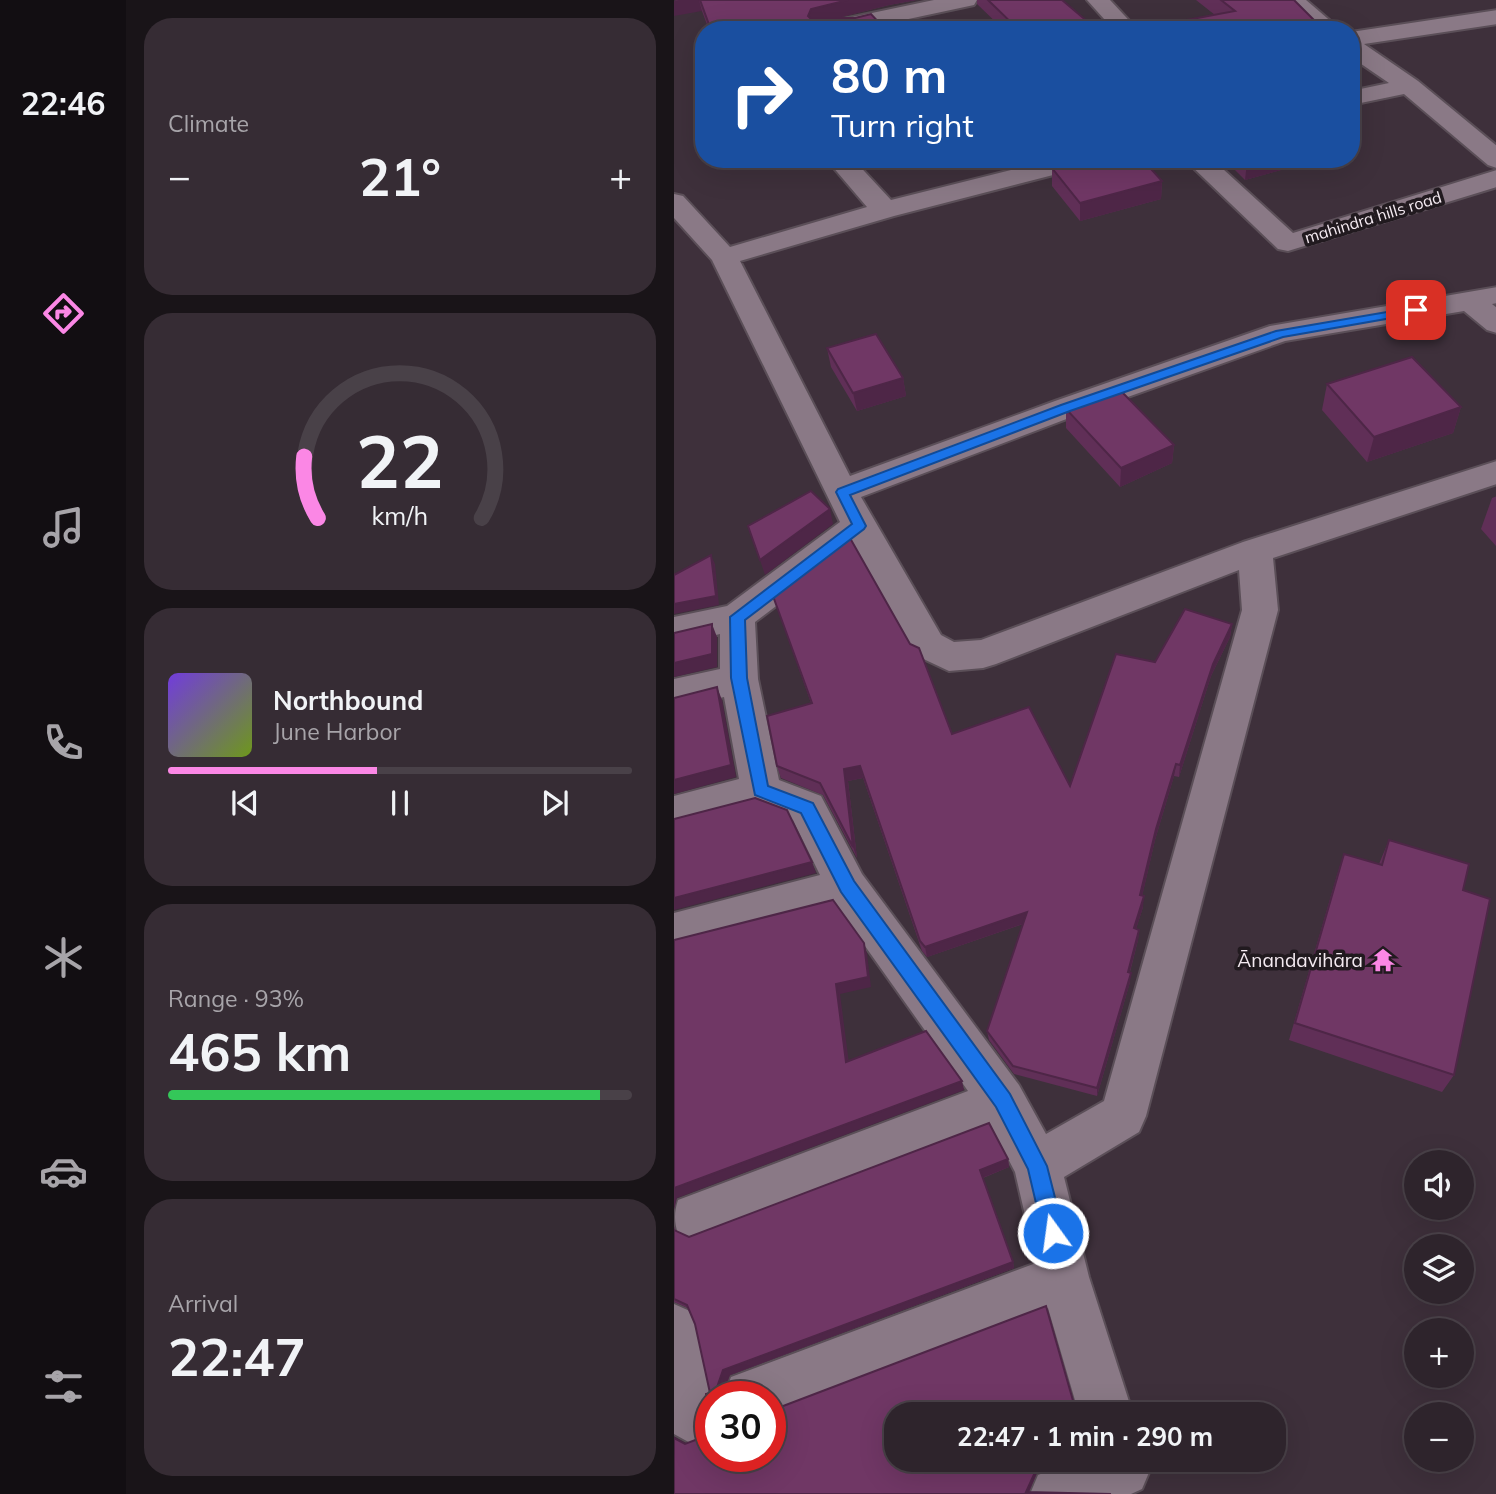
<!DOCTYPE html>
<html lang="en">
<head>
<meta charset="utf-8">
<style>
  :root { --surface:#2e242c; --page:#362c34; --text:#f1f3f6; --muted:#a7a4a9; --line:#494148; --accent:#fb87e5 }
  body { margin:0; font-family:Mulish,sans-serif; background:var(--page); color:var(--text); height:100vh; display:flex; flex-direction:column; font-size:26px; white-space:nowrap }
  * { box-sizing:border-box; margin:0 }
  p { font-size:23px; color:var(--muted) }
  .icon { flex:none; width:38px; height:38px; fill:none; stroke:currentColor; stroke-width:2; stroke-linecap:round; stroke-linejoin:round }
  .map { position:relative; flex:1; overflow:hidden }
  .details { display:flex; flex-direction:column; gap:18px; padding:18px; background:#191418; width:548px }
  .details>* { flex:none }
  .guide { position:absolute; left:21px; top:21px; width:665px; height:147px; border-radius:28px; box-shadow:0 7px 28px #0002,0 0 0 2px var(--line); background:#1a4fa0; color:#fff; overflow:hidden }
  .controls { position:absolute; left:730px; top:1150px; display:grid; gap:14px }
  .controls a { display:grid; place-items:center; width:70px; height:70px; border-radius:50%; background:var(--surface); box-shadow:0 7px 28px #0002,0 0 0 2px var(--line); font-size:35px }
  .speed { position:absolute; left:21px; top:1381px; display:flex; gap:14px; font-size:35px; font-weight:700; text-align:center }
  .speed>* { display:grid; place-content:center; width:91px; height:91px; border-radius:50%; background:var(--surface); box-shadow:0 7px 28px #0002,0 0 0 2px var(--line); line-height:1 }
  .speed .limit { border:10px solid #d22; background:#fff; color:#111 }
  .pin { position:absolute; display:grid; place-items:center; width:60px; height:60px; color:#fff; margin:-30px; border-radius:14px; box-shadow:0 4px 10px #0006 }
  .me { position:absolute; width:77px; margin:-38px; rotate:346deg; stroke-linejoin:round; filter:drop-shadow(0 0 5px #0008) }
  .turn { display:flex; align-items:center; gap:24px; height:147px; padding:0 21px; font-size:32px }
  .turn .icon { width:91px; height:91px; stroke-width:2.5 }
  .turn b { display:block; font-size:49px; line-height:60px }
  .big { font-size:52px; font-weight:700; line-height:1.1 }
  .details .card { flex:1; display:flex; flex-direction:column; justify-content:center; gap:10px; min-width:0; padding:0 24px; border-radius:28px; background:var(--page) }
  .details .dial { align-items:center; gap:0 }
  .dial svg { height:182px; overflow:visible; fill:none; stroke:var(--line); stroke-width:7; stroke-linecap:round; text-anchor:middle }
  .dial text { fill:var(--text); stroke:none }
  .song { display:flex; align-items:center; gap:21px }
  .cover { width:84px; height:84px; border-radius:10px; background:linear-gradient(135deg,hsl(260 70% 55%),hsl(80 70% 35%)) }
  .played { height:7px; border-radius:4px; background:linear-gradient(90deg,var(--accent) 45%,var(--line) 45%) }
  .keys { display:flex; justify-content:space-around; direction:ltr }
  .heat { display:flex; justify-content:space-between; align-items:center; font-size:38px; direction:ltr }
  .charge { height:10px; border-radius:5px; background:linear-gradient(90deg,#34c759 93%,var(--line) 0) }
  .trip { position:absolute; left:210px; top:1402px; width:402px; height:70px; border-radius:28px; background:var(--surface); box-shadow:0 7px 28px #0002,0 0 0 2px var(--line); font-weight:700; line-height:70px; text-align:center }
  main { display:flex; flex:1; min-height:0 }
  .dock { display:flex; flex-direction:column; width:126px; justify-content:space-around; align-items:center; background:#120e12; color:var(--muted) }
  .dock .icon { width:49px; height:49px }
  .dock .selected { color:var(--accent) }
  .dock b { font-size:32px; color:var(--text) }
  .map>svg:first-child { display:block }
</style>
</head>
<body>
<main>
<nav class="dock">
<b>22:46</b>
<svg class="icon selected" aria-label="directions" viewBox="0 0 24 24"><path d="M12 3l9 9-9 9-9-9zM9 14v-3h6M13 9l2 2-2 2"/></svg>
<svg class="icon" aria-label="music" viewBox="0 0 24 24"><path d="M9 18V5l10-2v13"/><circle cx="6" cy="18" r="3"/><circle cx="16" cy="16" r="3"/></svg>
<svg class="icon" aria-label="phone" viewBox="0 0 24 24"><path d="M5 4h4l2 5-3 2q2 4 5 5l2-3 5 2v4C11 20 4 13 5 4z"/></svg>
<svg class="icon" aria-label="climate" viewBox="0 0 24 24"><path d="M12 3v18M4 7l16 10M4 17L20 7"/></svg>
<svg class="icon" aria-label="car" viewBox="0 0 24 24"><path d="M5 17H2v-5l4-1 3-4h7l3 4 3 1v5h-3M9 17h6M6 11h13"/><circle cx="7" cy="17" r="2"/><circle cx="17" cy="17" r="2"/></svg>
<svg class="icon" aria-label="filters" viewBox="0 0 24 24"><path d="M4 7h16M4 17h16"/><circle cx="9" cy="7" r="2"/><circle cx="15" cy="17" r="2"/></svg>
</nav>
<section class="details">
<div class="card"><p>Climate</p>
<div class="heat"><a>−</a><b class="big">21°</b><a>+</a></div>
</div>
<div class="card dial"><svg viewBox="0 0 100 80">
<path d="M14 69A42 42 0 1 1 86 69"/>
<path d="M14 69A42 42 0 0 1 8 42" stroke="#fb87e5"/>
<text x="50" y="56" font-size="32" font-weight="700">22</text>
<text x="50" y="72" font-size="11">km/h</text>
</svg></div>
<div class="card">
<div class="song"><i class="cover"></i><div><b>Northbound</b><p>June Harbor</p></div></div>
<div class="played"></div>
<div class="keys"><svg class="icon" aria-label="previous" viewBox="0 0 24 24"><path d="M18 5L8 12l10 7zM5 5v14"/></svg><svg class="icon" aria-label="pause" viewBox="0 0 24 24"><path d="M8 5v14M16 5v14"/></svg><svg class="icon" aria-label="next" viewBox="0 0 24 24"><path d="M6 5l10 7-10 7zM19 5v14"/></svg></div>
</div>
<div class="card"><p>Range · 93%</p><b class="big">465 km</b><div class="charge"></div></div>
<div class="card"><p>Arrival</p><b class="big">22:47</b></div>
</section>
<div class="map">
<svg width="823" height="1494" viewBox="0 0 823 1494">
  <rect width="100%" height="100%" fill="#3e303b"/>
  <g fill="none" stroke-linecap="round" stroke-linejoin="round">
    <!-- minor casing -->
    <g stroke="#5b4f58" stroke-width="4">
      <g id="minor">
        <path d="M 260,0 L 303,0 L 300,5 L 183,30 L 139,30 L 142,25 L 150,23 Z"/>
        <path d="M 413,0 L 436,0 L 464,30 L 440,30 Z"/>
        <path d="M 607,0 L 632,0 L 667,30 L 642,30 Z"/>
        <path d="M 823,10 L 823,24 L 690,44 L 744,81 L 823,146 L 823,168 L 814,165 L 730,94 L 677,105 L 677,91 L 715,83 L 677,57 L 677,32 Z"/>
        <path d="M 152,159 L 179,159 L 217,200 L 381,159 L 426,159 L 422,164 L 220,216 L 66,261 L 176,476 L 381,401 L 596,326 L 823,287 L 823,303 L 818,304 L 823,308 L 823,333 L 813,330 L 790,311 L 611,341 L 403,415 L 187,497 L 267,635 L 280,642 L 307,640 L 569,542 L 823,461 L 823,484 L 599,558 L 604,610 L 472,1116 L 465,1132 L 390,1177 L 415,1277 L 459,1414 L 405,1414 L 374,1308 L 96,1415 L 96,1396 L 50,1396 L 57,1377 L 362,1263 L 341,1172 L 318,1128 L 21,1241 L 4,1234 C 0,1222 0,1212 4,1200 L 294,1091 L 164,908 L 0,951 L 0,913 L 146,875 L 119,820 L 86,807 L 0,830 L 0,796 L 65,779 L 50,697 L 0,709 L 0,679 L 46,669 L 46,634 L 0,645 L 0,617 L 53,606 L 166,522 L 38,260 L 0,218 L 0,194 L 9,196 L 56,247 L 193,207 ZM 180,547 L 241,655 L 275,671 L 309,668 L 322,664 L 565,570 L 568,610 L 430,1101 L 372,1134 L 345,1085 L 188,874 L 147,796 L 105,780 L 84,679 L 81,622 Z"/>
        <path d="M 510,159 L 538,159 L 619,233 L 823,170 L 823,187 L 614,251 L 604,249 Z"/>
        <path d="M 0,1304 L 18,1312 L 26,1330 L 41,1396 L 37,1396 L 37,1438 L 20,1445 L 0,1434 Z"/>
        <path d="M 403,1460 L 472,1460 L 476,1470 L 468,1489 L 457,1494 L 356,1494 L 364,1475 Z"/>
      </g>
    </g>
    <!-- minor -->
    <use href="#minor" fill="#8a7986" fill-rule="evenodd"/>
  </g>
  <!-- wall -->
  <g fill="#602f57">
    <path d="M 0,0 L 242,0 L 215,5 L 163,18 L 212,30 L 35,30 L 28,11 Z"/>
    <path d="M 303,0 L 388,0 L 414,22 L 414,30 L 330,30 L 303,4 Z"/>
    <path d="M 522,0 L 620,0 L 650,30 L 496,30 L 497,23 L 541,15 Z"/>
    <path d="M 550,159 L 609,159 L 607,170 L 571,180 Z"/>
    <path d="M 378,168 L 488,181 L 487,199 L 406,221 L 378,186 Z"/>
    <path d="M 153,348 L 229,378 L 232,396 L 183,411 L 157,367 Z"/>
    <path d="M 653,384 L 787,407 L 779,433 L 693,462 L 648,410 Z"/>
    <path d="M 392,409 L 500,445 L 498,463 L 446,487 L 392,428 Z"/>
    <path d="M 823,496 L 823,547 L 807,529 L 818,498 Z"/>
    <path d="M 99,596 L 278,734 L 396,786 L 481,662 L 558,624 L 556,637 L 537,676 L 505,777 L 500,776 L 481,840 L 468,896 L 469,907 L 462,929 L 465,930 L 464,940 L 456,972 L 456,982 L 423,1096 L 340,1074 L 315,1040 L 313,1031 L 349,924 L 253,957 L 248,951 L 189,778 L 174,781 L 183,858 L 149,795 L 107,778 L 103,766 L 137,703 Z"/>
    <path d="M 715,840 L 789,890 L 780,1075 L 768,1092 L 615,1040 L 663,875 L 670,854 L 705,864 Z"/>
    <path d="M 334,1159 L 335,1167 L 309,1178 L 339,1262 L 340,1268 L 56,1375 L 49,1393 L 87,1394 L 90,1396 L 37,1396 L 37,1456 L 363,1473 L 355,1492 L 0,1494 L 12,1444 L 32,1436 L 36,1393 L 21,1324 L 14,1308 L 0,1302 L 0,1226 L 1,1231 L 15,1237 Z"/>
  </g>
  <!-- shaded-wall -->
  <g fill="#4e2647">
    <path d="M 5,0 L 25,0 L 28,11 L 0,16 L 0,1 Z"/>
    <path d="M 174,0 L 242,0 L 215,5 L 140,24 L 134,16 L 137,9 Z"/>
    <path d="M 414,22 L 414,30 L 389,30 L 389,29 Z"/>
    <path d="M 88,25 L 89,30 L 56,30 Z"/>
    <path d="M 582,159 L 609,159 L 607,170 L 571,180 L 573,162 Z"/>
    <path d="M 488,181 L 487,199 L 406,221 L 406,203 Z"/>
    <path d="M 229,378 L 232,396 L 183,411 L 179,393 Z"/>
    <path d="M 787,407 L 779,433 L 693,462 L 700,437 Z"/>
    <path d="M 500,445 L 498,463 L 446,487 L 447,468 Z"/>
    <path d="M 156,509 L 159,524 L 91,575 L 86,560 Z"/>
    <path d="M 37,555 L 41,564 L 45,605 L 0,614 L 0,604 Z"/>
    <path d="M 38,624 L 43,637 L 43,667 L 0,677 L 0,663 Z"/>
    <path d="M 558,624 L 556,637 L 537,676 L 505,777 L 506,765 L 539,664 Z"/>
    <path d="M 43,687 L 48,700 L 62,777 L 0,794 L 0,780 Z"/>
    <path d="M 502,764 L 500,776 L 481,840 L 466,906 L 466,895 L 482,829 Z"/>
    <path d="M 186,766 L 189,778 L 174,781 L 183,858 L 179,847 L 170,769 Z"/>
    <path d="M 138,862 L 142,873 L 0,910 L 0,898 Z"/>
    <path d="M 470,896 L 469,907 L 459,939 L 460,928 Z"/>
    <path d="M 353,912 L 354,922 L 253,957 L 251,947 Z"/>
    <path d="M 465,930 L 464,940 L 453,982 L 454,972 Z"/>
    <path d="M 190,943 L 193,954 L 197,987 L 166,994 L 176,1071 L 172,1062 L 162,984 Z"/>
    <path d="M 457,973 L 456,982 L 423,1096 L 423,1088 Z"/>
    <path d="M 288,1081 L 290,1090 L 3,1198 L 0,1210 L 0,1188 Z"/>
    <path d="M 334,1159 L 335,1167 L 308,1178 L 306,1170 Z"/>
    <path d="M 339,1262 L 340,1268 L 56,1375 L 48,1396 L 41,1393 L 49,1370 Z"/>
    <path d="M 389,1460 L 397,1460 L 363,1473 L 354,1494 L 352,1492 L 362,1470 Z"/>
  </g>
  <!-- building -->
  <g fill="#703765" stroke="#4e2647" stroke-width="2">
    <path d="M 26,0 L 174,0 L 137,9 L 134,16 L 136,18 L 181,18 L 197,14 L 212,30 L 92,30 L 88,25 L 56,30 L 37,30 Z"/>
    <path d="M 314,0 L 388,0 L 414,22 L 389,29 L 390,30 L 345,30 Z"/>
    <path d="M 547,0 L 620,0 L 650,30 L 502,30 L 497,23 L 561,11 Z"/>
    <path d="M 410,159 L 468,159 L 488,181 L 406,203 L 378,168 Z"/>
    <path d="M 202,334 L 229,378 L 179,393 L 153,348 Z"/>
    <path d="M 738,357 L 787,407 L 700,437 L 653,384 Z"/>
    <path d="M 444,388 L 500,445 L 447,468 L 392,409 Z"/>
    <path d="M 137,491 L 156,509 L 86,560 L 74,526 Z"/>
    <path d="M 176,538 L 236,644 L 245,648 L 278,734 L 355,707 L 396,786 L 442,654 L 481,662 L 511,609 L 558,624 L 539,664 L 506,765 L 502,764 L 482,829 L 466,895 L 470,896 L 460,928 L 465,930 L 454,972 L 457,973 L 423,1088 L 339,1066 L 313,1031 L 353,912 L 251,947 L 246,941 L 186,766 L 170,769 L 179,847 L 146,783 L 103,766 L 93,716 L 138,703 L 99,596 Z"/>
    <path d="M 37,555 L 42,596 L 0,604 L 0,575 Z"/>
    <path d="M 38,624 L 38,654 L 0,663 L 0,633 Z"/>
    <path d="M 43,687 L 57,765 L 0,780 L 0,698 Z"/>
    <path d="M 81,798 L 113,810 L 138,862 L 0,898 L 0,819 Z"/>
    <path d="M 715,840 L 795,864 L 789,890 L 816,899 L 780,1075 L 621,1023 L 670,854 L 708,865 Z"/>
    <path d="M 159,900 L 190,943 L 194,977 L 162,984 L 172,1062 L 252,1031 L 288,1081 L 0,1188 L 0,940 Z"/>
    <path d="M 315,1123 L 334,1159 L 306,1170 L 339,1262 L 49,1370 L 41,1393 L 87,1394 L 87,1396 L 37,1396 L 37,1456 L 96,1456 L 96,1411 L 372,1306 L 402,1411 L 418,1413 L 419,1414 L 222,1414 L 222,1460 L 389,1460 L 362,1470 L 352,1492 L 437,1494 L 0,1494 L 0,1438 L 11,1444 L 32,1436 L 32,1394 L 36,1393 L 21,1324 L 13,1305 L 0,1299 L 0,1230 L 15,1237 Z"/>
  </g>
  <!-- route -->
  <path fill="#1a73e8" stroke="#114b97" stroke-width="2" d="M 742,307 L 748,310 L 746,313 L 609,337 L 396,411 L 176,495 L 192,526 L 190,529 L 71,620 L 73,678 L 94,786 L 139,803 L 180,881 L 336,1094 L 373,1166 L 390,1233 L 387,1240 L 379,1243 L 372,1240 L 369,1233 L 354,1169 L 322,1107 L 167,892 L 127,813 L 81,795 L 57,678 L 56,617 L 178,524 L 162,492 L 164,489 L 387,405 L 602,331 Z"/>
  <!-- icons -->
  <defs>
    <g id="temple-bare" transform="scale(1.89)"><path d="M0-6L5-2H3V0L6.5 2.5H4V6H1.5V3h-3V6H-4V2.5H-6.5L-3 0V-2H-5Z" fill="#fb87e5" stroke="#211a1f" stroke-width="2.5" paint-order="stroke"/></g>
  </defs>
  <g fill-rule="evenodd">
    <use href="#temple-bare" x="709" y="960"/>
  </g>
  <g text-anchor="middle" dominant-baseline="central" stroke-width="7" stroke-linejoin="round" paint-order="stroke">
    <!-- far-street labels -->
    <g font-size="16" fill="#f4eaf1" stroke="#211a1f">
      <text transform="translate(699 217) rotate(-17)">mahindra hills road</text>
    </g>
    <!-- poi labels -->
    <g font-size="19" fill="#f4eaf1" stroke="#211a1f" text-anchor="end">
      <text x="689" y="960">Ānandavihāra</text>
    </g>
  </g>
</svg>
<div class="controls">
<a><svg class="icon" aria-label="sound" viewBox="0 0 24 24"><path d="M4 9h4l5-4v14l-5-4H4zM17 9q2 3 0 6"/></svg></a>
<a><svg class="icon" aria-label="layers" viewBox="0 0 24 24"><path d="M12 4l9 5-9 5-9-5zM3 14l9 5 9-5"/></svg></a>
<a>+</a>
<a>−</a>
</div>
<div class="speed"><div class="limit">30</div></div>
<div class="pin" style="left:742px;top:310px;background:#d93025"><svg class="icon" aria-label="arrive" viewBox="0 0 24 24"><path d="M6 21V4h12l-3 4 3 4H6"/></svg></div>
<svg class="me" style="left:379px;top:1233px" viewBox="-20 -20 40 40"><circle r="17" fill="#1a73e8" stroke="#fff" stroke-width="3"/><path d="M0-11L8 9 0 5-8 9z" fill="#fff"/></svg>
<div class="trip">22:47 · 1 min · 290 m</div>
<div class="guide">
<div class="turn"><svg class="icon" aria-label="right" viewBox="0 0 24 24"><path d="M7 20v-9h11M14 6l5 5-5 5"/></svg><div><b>80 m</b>Turn right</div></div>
</div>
</div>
</main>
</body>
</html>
